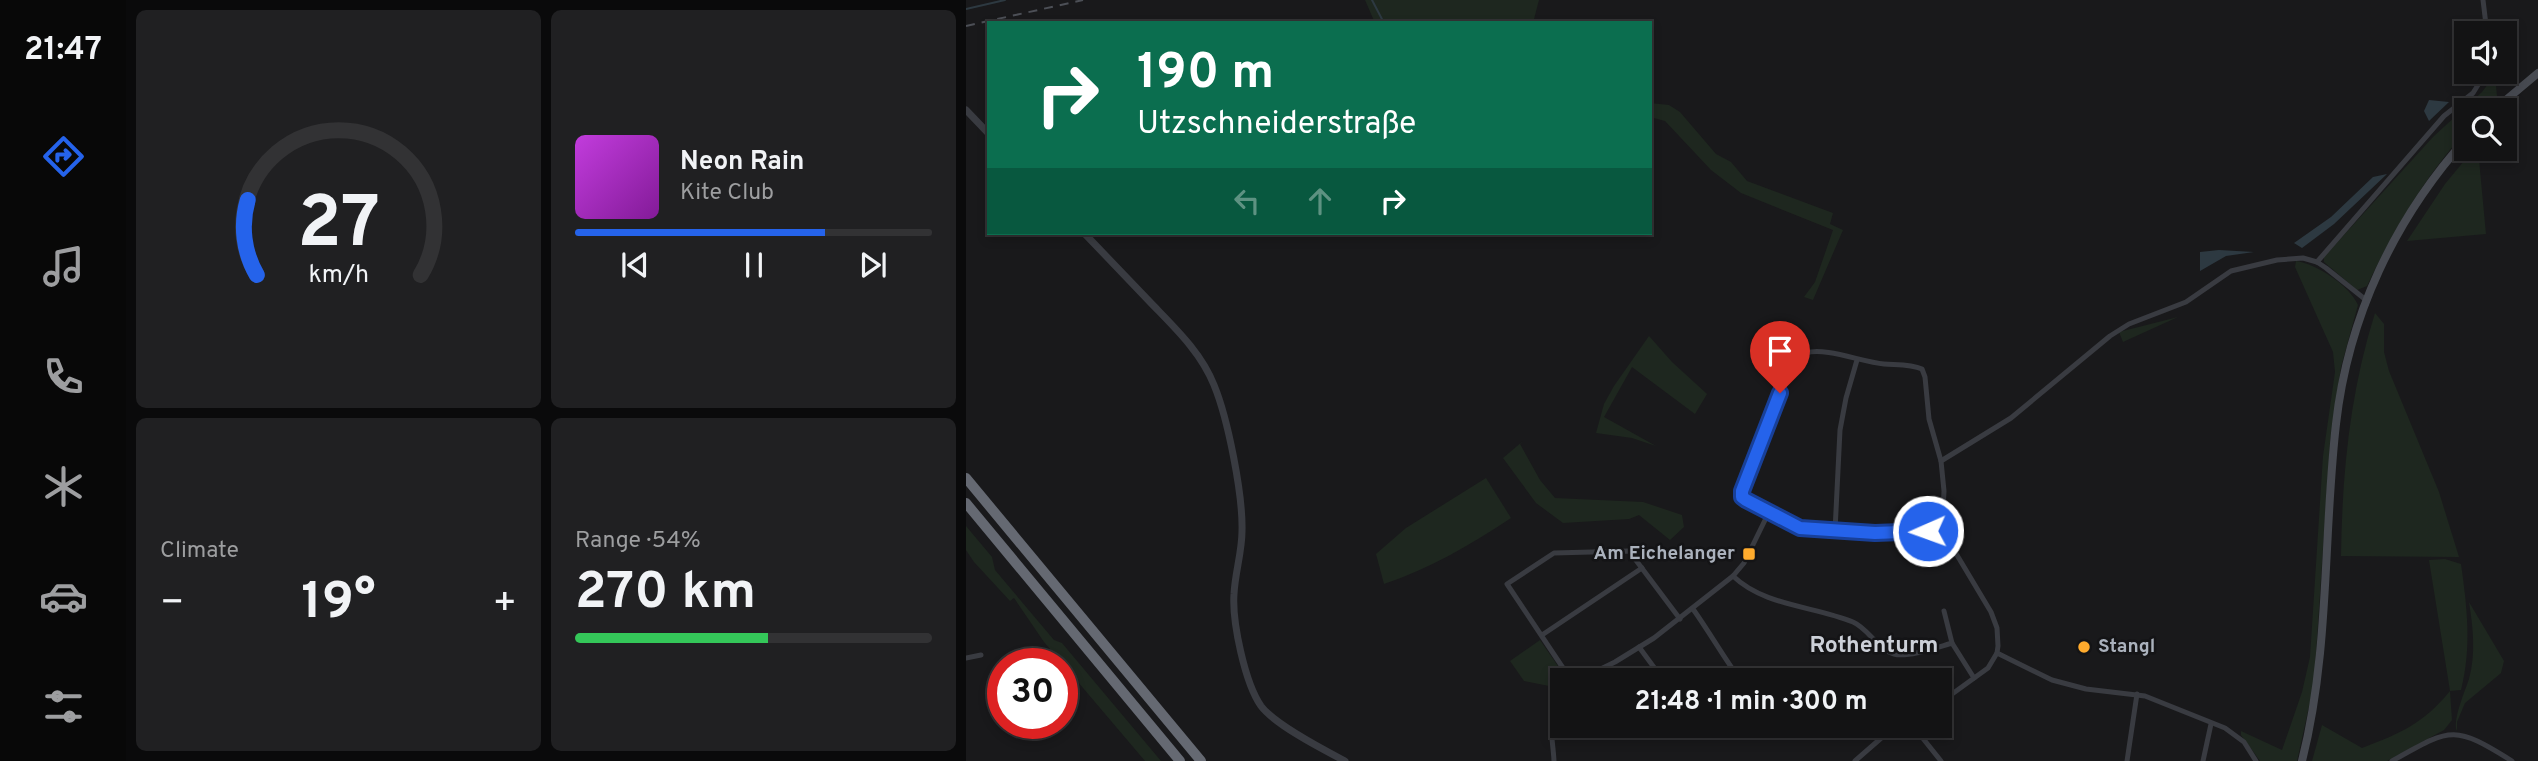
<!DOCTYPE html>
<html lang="en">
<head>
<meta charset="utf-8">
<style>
  :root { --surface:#131314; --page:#202022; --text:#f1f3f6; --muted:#9d9ea0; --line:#323234; --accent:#2563eb }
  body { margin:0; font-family:Overpass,sans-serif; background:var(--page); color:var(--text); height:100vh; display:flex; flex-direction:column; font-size:26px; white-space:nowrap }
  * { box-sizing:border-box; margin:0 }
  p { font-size:23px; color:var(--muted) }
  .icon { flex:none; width:38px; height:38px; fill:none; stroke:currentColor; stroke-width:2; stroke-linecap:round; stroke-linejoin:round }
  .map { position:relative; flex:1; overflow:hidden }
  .drawer { display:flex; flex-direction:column; gap:10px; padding:10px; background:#0a0a0b; width:840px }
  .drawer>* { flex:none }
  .guide { position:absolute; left:21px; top:21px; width:665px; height:214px; border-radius:0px; box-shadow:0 4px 10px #0003,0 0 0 2px var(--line); background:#0b6e4f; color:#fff; overflow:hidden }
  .fabs { position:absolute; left:1488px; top:21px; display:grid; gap:14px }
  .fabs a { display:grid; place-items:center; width:63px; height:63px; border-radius:0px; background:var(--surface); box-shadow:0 4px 10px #0003,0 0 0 2px var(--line); font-size:35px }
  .speed { position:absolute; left:21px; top:648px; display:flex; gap:14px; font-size:35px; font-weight:700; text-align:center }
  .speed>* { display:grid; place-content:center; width:91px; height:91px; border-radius:50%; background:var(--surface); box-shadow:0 4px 10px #0003,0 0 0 2px var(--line); line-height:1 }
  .speed .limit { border:10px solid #d22; background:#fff; color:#111 }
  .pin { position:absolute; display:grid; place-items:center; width:60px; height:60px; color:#fff; margin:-72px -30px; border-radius:50% 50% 50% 0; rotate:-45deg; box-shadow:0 0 7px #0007 }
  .pin .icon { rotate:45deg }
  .me { position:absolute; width:77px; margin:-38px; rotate:268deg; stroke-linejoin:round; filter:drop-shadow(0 0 5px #0008) }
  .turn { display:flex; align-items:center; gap:24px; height:147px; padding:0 35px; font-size:32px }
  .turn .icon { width:91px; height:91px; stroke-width:2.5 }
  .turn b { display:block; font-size:49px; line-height:60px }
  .lanes { display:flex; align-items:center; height:66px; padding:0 35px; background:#0003; justify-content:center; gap:35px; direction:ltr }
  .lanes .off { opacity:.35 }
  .big { font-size:52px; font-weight:700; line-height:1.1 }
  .drawer .tile { flex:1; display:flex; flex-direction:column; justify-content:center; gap:10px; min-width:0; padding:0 24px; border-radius:10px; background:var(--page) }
  .drawer .dial { align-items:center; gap:0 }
  .dial svg { height:182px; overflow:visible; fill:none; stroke:var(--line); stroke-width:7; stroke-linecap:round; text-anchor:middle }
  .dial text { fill:var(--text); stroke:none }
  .song { display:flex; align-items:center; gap:21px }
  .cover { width:84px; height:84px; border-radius:10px; background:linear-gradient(135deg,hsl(290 70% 55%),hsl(290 70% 35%)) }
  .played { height:7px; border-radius:4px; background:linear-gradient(90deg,var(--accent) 70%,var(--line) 70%) }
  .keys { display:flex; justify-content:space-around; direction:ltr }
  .heat { display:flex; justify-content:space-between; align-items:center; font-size:38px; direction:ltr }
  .charge { height:10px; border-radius:5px; background:linear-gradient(90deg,#34c759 54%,var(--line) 0) }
  .drawer .tiles { flex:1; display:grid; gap:10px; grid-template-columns:repeat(2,1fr) }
  .trip { position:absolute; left:584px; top:668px; width:402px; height:70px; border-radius:0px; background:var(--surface); box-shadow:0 4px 10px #0003,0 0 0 2px var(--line); font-weight:700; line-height:70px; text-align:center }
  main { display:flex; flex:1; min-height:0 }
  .menu { display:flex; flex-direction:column; width:126px; justify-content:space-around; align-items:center; background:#080808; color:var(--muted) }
  .menu .icon { width:49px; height:49px }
  .menu .active { color:var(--accent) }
  .menu b { font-size:32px; color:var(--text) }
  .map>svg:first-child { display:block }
</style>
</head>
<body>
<main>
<nav class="menu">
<b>21:47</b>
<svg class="icon active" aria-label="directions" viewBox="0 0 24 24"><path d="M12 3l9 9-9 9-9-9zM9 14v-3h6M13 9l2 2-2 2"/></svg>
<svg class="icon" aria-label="music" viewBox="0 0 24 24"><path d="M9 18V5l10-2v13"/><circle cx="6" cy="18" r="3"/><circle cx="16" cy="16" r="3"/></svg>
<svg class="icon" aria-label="phone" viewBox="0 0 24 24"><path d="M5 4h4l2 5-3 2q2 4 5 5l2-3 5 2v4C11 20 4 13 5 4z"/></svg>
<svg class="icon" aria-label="climate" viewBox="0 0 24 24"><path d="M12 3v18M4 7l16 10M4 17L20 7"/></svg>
<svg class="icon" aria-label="car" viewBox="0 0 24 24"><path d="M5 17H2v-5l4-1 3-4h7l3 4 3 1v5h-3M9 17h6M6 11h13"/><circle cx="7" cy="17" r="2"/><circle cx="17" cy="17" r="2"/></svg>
<svg class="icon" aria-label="filters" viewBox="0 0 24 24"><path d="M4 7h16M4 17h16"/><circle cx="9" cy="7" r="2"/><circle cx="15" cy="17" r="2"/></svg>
</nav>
<section class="drawer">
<div class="tiles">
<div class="tile dial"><svg viewBox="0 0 100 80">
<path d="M14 69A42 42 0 1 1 86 69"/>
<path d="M14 69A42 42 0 0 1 10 36" stroke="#2563eb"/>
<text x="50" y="56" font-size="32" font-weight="700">27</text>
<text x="50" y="72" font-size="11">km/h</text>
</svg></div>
<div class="tile">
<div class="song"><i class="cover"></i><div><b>Neon Rain</b><p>Kite Club</p></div></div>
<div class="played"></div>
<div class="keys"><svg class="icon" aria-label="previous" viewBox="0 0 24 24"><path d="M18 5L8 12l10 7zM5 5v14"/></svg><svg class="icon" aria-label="pause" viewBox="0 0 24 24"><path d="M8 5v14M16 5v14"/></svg><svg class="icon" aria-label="next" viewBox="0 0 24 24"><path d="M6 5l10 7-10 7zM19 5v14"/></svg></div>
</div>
<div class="tile"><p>Climate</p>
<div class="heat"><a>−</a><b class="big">19°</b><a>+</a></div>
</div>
<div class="tile"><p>Range · 54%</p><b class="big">270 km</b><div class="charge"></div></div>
</div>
</section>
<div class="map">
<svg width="1572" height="761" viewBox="0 0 1572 761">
  <rect width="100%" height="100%" fill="#19191b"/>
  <!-- green -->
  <g fill="#1e271f">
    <path d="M 399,0 L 573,0 L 567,23 L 409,23 Z"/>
    <path d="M 1529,75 L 1531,96 L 1518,110 L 1500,110 L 1500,131 C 1458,178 1428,229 1401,286 L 1391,290 L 1358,262 L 1358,257 L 1467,137 L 1516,92 Z"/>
    <path d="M 684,103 L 703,105 L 714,112 L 750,154 L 765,162 L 781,181 L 867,213 L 864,224 L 877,230 L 847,300 L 838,297 L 849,282 L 867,230 L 775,193 L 745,170 L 699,121 L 684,117 Z"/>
    <path d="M 1508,149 L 1512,149 L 1520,234 L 1441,241 L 1479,184 Z"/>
    <path d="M 1330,261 C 1351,264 1384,286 1392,305 L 1375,367 L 1364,443 L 1348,684 L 1331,761 L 1294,761 L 1275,735 L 1275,731 L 1316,750 L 1336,692 L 1344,657 L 1357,456 L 1369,372 L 1367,352 L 1329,267 Z"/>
    <path d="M 1409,313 L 1418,324 L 1418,352 L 1423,371 L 1473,492 L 1493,557 L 1375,556 C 1376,474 1384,392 1409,313 Z"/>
    <path d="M 1212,317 L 1157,342 L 1153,332 Z"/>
    <path d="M 683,336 L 706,362 L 741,394 L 729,414 L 666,367 L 638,417 L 690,446 L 666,438 L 630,433 L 638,404 L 648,386 Z"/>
    <path d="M 557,441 L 554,444 L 574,480 L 589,498 L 677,502 L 716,515 L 718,527 L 704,540 L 673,515 L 663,519 L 597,523 L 570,503 L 537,458 Z"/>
    <path d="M 520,478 L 545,518 C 504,545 465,568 418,584 L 410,554 L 440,528 Z"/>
    <path d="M 0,526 L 26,557 L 29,570 L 88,640 L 96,643 L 195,761 L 179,761 L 78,642 L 48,598 L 44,601 L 8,562 L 0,550 Z"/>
    <path d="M 1479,559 L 1495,564 C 1501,607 1506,647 1495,690 L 1484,691 L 1486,720 L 1478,730 L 1421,761 L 1346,761 L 1356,725 L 1396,748 C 1435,733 1457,724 1484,691 L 1463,560 Z"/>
    <path d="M 1503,602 L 1538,661 L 1535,673 L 1499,703 L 1491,722 L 1491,731 C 1486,721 1499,691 1503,679 C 1510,654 1507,627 1503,602 Z"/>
    <path d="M 574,640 L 594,669 L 597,680 L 588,687 L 558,681 L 544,661 Z"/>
  </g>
  <!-- water -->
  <g fill="#2d3941">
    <path d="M 1463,100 L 1483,102 L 1463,121 L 1458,111 Z"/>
    <path d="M 1421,174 L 1368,224 L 1336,248 L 1328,243 L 1365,217 L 1407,177 Z"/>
    <path d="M 1253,250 L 1288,252 L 1260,256 L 1234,271 L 1234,252 Z"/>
  </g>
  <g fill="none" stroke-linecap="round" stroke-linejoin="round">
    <!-- stream -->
    <g stroke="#2d3941" stroke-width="2">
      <path d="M 406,0 L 418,23"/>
      <path d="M 0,9 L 39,0"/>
    </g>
    <!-- minor -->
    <g stroke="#393b41" stroke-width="5">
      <path d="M 1517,0 L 1521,33"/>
      <path d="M 1351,262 L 1478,116 L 1507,93 L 1520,72"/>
      <path d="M 803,512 L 776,497 L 776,491 L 824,367 C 828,360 832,355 840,353 C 859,347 896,362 918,364 C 930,365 945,364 956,369 L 959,377 L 963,419 L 975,461"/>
      <path d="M 869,531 L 874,430 L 880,398 L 891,360"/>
      <path d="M 767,576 C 798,606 848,606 887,622 C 903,629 911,649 928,654 C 942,658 972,647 986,643 L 1008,678"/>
      <path d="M 727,609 C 744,633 758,658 775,681"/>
      <path d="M 978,611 L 986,643"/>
      <path d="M 576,635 L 676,568"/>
      <path d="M 673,647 L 698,681"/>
      <path d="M 1031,653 L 1086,680 L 1120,689 L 1179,696 L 1259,728 L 1278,742 L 1290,761"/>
      <path d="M 0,658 L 15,655"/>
      <path d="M 603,681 L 597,668 L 541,584 L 588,553 L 663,551 L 714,619"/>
      <path d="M 610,681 L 649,662 L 688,638 L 767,576 L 778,563 L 803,512 L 825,524 L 842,529 L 909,533 L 976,530"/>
      <path d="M 975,702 L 1022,668 L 1031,653 L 1032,646 L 1031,628 L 1025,612 L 976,530 L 978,491 L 975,461 L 1045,418 L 1144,336 L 1163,324 L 1220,302 L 1265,271 L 1311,260 L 1337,258 L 1351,262 L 1360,268 L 1400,300"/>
      <path d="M 727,726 L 736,734 L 742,733 L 750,726"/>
      <path d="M 947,726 L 975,761"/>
      <path d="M 588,761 C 587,738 578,704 597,687"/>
      <path d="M 889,761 L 921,733 L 932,726"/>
      <path d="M 1161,761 L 1171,694"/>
      <path d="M 1237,761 L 1245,724"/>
      <path d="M 1426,761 C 1485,728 1487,724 1546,761"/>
    </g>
    <!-- tertiary -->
    <g stroke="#393b41" stroke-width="7">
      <path d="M 0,110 L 23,134"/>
      <path d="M 118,233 C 140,256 162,279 184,302 C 208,327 235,352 248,385 C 262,419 277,495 276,531 C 276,552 269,573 268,594 C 266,622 279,683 295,706 C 309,725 358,750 379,761"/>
    </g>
    <!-- secondary -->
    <g stroke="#474a51" stroke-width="8">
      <path d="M 1528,110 L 1572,73"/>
      <path d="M 1336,761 C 1364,650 1357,537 1370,424 C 1382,317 1429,218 1500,139"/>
    </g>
    <!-- motorway -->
    <g stroke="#656972" stroke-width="10">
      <path d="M 0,478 L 235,761"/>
      <path d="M 0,503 L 214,761"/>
    </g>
    <!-- rail -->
    <path stroke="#4c4f56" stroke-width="2" stroke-dasharray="9 7" stroke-linecap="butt" d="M 0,26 L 117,0"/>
  </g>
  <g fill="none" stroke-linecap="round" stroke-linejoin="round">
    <!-- route casing -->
    <g stroke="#184099" stroke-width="18">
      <path id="route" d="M 814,393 L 776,491 L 776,497 L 780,500 L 834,528 L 909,533 L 962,531"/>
    </g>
    <!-- route -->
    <use href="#route" stroke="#2563eb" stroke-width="12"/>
  </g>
  <!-- markers -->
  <g fill="#ffab2d" stroke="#141416" stroke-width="2.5">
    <rect x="776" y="547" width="14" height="14" rx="3.5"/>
    <circle cx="1118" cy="647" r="7"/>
  </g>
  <g text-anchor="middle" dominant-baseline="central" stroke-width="5" stroke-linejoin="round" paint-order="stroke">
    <!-- poi labels -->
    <g font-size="19" font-weight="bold" fill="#aab1bc" stroke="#141416" text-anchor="end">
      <text x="769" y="554">Am Eichelanger</text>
      <text x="1132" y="647" text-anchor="start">Stangl</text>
    </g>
    <!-- quarter labels -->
    <g font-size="23" font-weight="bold" fill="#ccd0d8" stroke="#141416">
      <text x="908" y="646">Rothenturm</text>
    </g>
  </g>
</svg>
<div class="fabs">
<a><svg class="icon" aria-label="sound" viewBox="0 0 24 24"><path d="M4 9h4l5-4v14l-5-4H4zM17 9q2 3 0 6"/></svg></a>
<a><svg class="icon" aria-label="search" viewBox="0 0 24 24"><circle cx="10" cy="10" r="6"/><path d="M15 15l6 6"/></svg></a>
</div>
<div class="speed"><div class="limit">30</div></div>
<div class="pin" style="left:814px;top:393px;background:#d93025"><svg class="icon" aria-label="arrive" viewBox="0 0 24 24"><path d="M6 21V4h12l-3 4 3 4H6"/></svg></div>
<svg class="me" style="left:962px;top:531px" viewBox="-20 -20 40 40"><circle r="17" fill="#2563eb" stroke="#fff" stroke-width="3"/><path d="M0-11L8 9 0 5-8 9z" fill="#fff"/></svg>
<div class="trip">21:48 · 1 min · 300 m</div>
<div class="guide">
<div class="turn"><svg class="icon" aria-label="right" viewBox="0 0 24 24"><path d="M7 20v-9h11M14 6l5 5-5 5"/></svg><div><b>190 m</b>Utzschneiderstraße</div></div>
<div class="lanes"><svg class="icon off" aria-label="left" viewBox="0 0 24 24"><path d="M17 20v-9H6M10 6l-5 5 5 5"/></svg><svg class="icon off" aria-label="ahead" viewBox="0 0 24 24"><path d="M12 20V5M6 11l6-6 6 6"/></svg><svg class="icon" aria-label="right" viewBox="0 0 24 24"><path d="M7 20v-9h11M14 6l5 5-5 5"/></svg></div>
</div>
</div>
</main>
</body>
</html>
